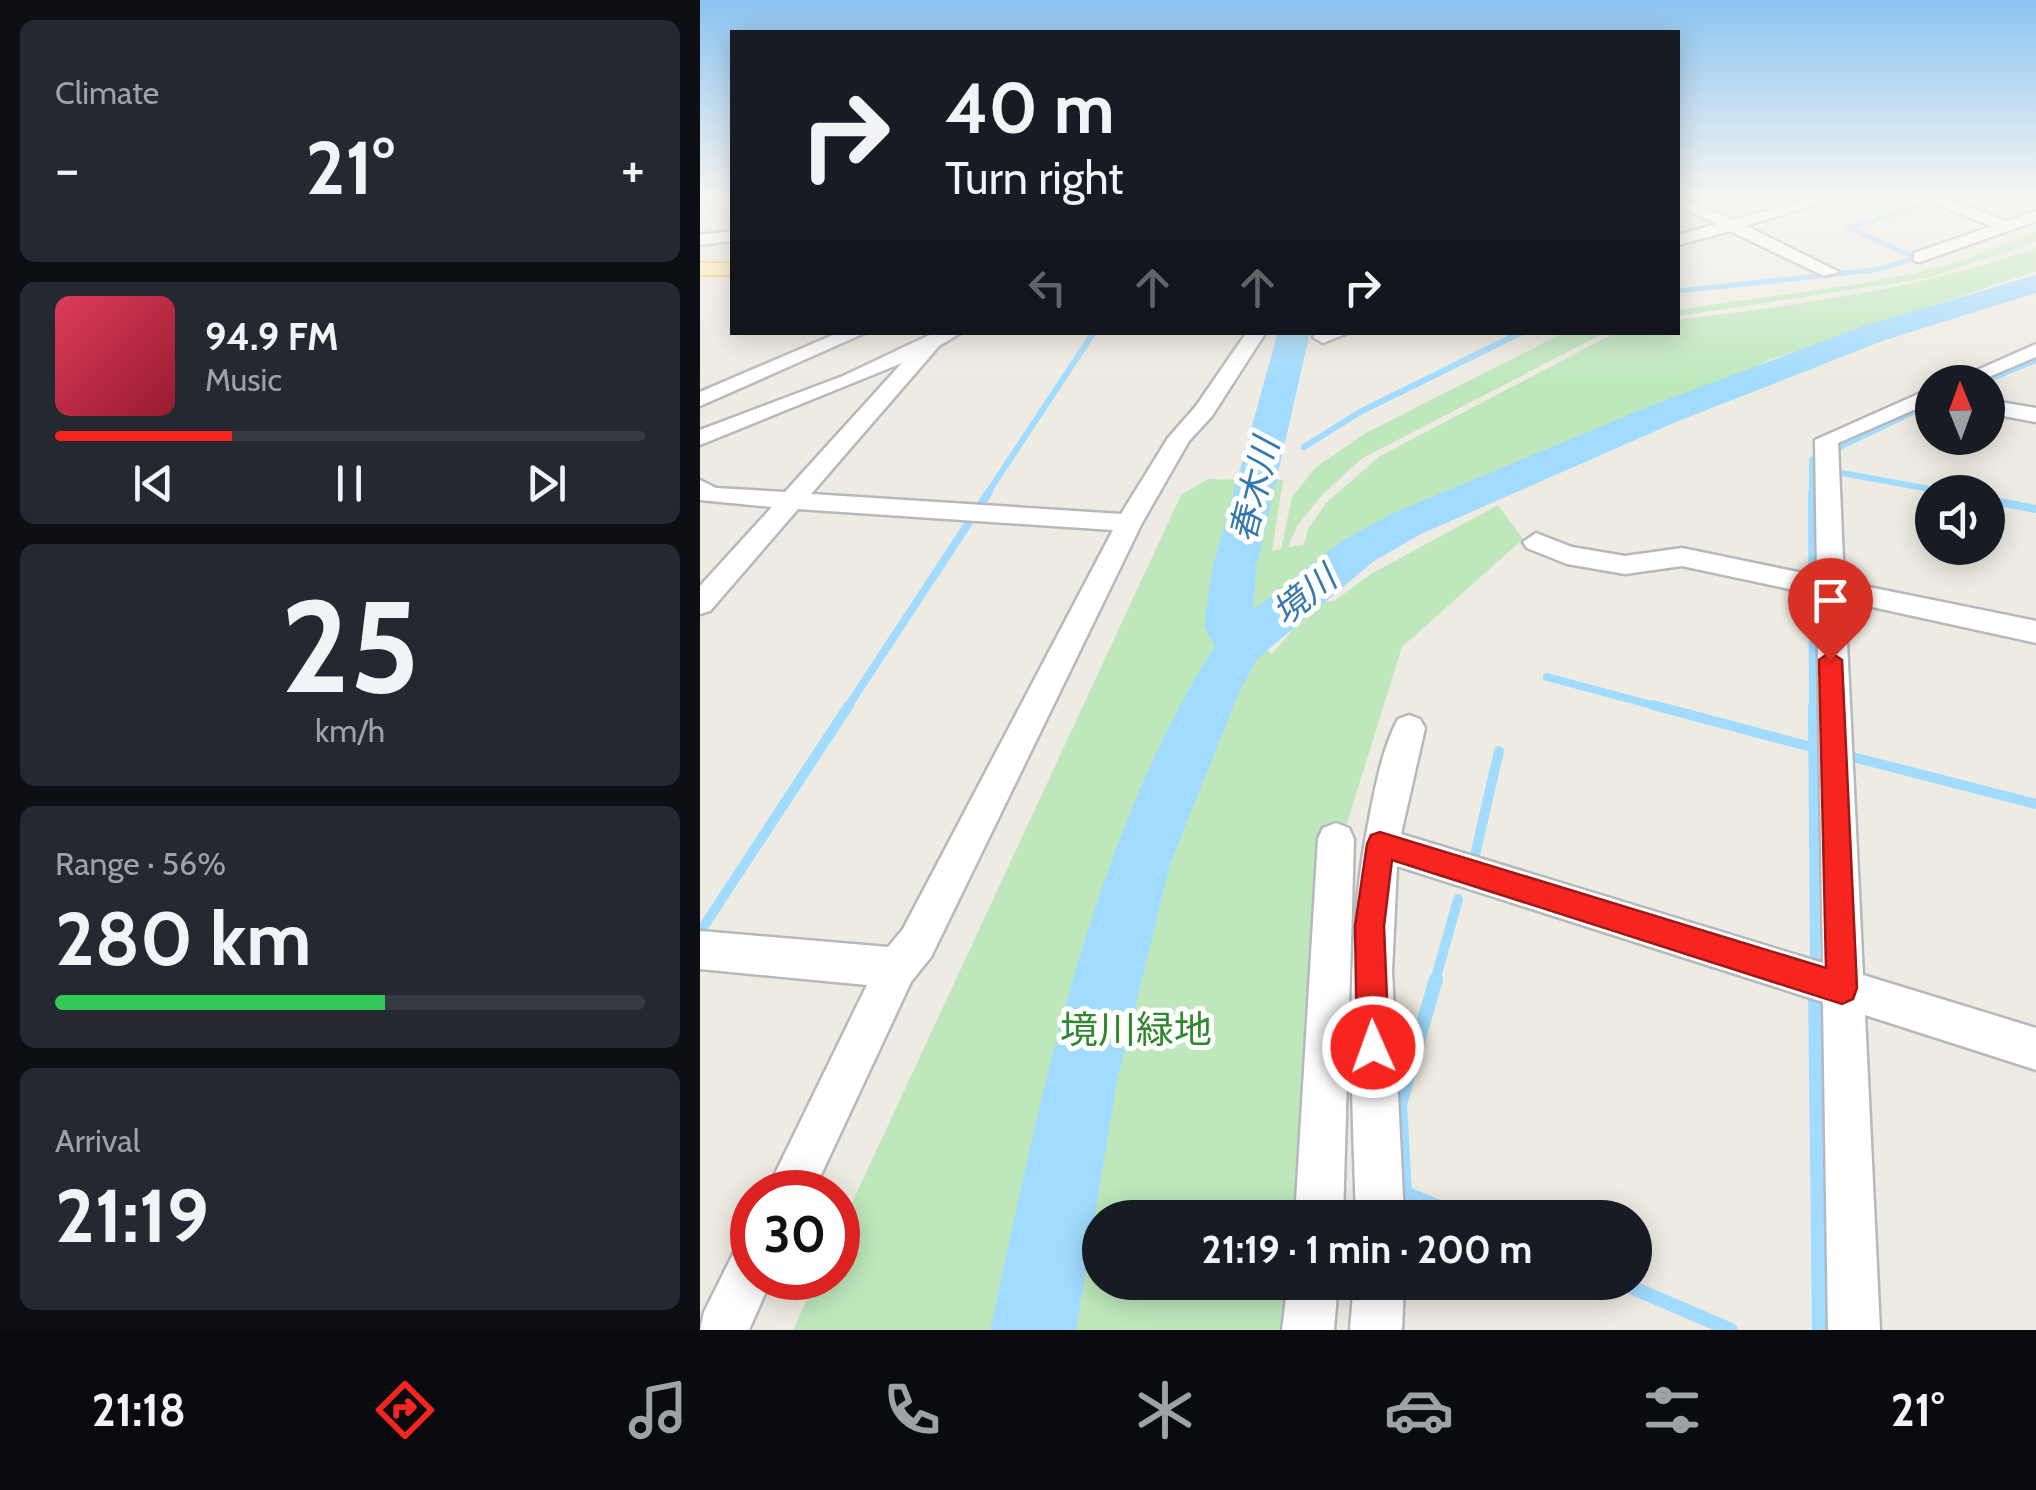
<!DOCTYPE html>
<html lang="en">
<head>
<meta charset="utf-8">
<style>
  :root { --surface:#171b24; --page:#242831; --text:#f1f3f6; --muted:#9ea1a6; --line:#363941; --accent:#f62520 }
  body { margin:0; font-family:Cabin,"Noto Sans JP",sans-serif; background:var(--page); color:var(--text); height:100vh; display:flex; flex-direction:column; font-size:38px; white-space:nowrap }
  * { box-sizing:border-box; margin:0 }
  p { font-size:32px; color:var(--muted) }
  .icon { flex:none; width:55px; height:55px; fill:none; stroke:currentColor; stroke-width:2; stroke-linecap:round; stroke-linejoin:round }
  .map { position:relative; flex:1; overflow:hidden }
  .panel { display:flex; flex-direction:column; gap:20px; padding:20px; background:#0d0f14; width:700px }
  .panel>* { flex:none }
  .banner { position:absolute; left:30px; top:30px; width:950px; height:305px; border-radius:0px; box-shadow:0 5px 25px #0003; background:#171b24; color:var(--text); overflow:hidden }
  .needle { width:65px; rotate:359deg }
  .buttons { position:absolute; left:1215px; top:365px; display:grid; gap:20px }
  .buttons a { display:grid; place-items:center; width:90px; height:90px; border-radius:50%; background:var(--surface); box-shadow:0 5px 25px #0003; font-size:50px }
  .speed { position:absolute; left:30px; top:1170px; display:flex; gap:20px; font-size:50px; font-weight:700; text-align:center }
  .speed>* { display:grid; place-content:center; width:130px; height:130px; border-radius:50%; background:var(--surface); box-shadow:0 5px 25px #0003; line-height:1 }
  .speed .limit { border:15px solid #d22; background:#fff; color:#111 }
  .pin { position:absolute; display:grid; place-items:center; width:85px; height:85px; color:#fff; margin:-102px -42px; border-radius:50% 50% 50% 0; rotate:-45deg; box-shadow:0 0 10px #0007 }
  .pin .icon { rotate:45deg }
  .me { position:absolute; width:110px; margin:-55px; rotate:358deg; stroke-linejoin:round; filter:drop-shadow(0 0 8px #0008) }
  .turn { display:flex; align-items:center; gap:35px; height:210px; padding:0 50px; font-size:45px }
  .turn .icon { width:130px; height:130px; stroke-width:2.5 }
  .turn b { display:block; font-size:70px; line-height:85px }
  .lanes { display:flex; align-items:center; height:95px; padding:0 50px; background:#0003; justify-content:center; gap:50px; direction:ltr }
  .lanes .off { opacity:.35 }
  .big { font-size:75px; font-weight:700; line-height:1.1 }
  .panel .tile { flex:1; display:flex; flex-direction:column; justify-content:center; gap:15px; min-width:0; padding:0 35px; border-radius:15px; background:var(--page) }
  .panel .dial { align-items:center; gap:0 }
  .dial b { font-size:130px; line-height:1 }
  .song { display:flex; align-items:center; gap:30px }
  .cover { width:120px; height:120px; border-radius:15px; background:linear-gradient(135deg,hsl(350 70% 55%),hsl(350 70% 35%)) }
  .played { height:10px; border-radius:5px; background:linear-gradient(90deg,var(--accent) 30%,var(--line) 30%) }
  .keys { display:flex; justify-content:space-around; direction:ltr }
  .heat { display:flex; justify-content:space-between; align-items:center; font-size:55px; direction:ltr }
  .charge { height:15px; border-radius:8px; background:linear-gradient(90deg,#34c759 56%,var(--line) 0) }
  .trip { position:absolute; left:382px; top:1200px; width:570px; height:100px; border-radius:50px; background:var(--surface); box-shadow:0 5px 25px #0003; font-weight:700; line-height:100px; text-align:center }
  .menu { display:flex; height:160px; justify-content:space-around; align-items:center; background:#090b0e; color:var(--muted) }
  .menu .icon { width:70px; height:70px }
  .menu .selected { color:var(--accent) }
  .menu b { font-size:45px; color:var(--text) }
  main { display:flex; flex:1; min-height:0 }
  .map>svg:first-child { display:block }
</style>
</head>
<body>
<main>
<section class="panel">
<div class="tile"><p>Climate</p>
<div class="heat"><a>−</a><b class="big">21°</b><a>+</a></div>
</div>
<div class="tile">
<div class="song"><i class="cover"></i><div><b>94.9 FM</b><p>Music</p></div></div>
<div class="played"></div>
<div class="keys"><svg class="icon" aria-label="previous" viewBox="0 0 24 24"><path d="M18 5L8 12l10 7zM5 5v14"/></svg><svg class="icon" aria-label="pause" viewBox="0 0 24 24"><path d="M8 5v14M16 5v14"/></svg><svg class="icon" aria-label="next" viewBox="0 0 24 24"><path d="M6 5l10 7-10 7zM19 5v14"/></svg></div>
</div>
<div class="tile dial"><b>25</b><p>km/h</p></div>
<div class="tile"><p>Range · 56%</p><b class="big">280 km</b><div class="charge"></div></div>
<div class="tile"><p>Arrival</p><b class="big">21:19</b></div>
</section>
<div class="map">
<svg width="1336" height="1330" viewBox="0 0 1336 1330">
  <rect width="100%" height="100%" fill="#eeebe2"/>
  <!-- green -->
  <g fill="#bee8bc">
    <path d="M 1336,232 L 1336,242 L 1228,278 L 978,316 L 978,310 C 1061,296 1153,289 1235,268 C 1270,258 1302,245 1336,232 Z"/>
    <path d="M 1336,248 L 1336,271 L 1066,361 L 1036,379 L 859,446 L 696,517 L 601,580 L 581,603 L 559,618 L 535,614 L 563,480 L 583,480 L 572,551 L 581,549 L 592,497 L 616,467 L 666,433 L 863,333 L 904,333 L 661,459 L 622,495 L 597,526 L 588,547 L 604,545 L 608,529 L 626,503 L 680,456 L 915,333 L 978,332 L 978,320 C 1099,305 1220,289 1336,248 Z"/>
    <path d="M 508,479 L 544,480 L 514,614 L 572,654 L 617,602 L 634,601 L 671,574 L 798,505 L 823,539 L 702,647 L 643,836 L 604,1217 L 400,1218 L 400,1282 L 597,1283 L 592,1330 L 93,1330 L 117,1278 L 138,1278 L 138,1233 L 481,495 Z"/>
  </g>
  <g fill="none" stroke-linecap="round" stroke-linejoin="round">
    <!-- stream-far4 -->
    <path stroke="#a1dbff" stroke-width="5" d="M 978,291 L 1175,270 L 1217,258 L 1148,228 L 1253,197"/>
    <!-- stream-far3 -->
    <g stroke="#a1dbff" stroke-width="6">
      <path d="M 1282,382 L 1336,360"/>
      <path d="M 604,447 L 660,412 L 822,332"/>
      <path d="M 1131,471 L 1246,492"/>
      <path d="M 287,494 L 394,332"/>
      <path d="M 1112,494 L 1112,460 L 1232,403"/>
    </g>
    <!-- stream-far2 -->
    <g stroke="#a1dbff" stroke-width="8">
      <path d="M 1112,492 L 1113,708"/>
      <path d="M 1288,500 L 1336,509"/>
      <path d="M 847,677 L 963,708"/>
      <path d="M 147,708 L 289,492"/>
    </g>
    <!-- stream-far1 -->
    <g stroke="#a1dbff" stroke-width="10">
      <path d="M 953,705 L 1115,748"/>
      <path d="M 1113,705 L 1115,968"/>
      <path d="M 1145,755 L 1336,804"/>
      <path d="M 775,855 L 799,751"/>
      <path d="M 0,932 L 149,705"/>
      <path d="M 735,981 L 758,899"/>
    </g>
    <!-- stream -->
    <g stroke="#a1dbff" stroke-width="14">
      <path d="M 736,979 L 700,1104 L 705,1193 L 765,1218"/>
      <path d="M 1115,988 L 1119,1330"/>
      <path d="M 919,1282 L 1031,1330"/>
    </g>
    <!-- river -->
    <path fill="#a1dbff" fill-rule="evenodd" d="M 1336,275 L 1336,293 L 1185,340 L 976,422 L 721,534 L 674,561 L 557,659 L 540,690 L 471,861 L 417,1081 L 376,1330 L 290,1330 C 340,1102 388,846 515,646 L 504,627 L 512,570 L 578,332 L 610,332 L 556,570 L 553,610 L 642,541 L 691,514 L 950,406 L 1163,326 Z"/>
    <!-- minor casing -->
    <g stroke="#b5b9bd" stroke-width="5">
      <g id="minor">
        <path d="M 978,197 L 1033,220 L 1116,197 L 1139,197 L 1046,226 L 1139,272 L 1124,276 L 1030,231 L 978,245 L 978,235 L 1017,224 L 978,205 Z"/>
        <path d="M 1219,197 L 1240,197 L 1307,221 L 1336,211 L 1336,221 L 1220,262 L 1214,261 L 1214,253 L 1292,226 Z"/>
        <path d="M 32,231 L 32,241 L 0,245 L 0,235 Z"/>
        <path d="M 140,332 L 167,332 L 0,406 L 0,392 Z"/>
        <path d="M 236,332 L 262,332 L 239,346 L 111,494 L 421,514 L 468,438 L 496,406 L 547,332 L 566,332 L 512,416 L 489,441 L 442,523 L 231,957 L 211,982 L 113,1192 L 66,1192 L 167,985 L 0,969 L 0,931 L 188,947 L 203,929 L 413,530 L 98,509 L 10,611 L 0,614 L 0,586 L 72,507 L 0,500 L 0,480 L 16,488 L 85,492 L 202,363 L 0,445 L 0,430 L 143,376 Z"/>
        <path d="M 650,332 L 623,343 L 613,337 L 618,332 Z"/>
        <path d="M 1336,344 L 1336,357 L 1277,382 L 1250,382 Z"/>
        <path d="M 1232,388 L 1232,402 L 1138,443 L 1144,582 L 1336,621 L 1336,643 L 1145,601 L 1163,975 L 1336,1028 L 1336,1070 L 1165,1015 L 1180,1330 L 1128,1330 L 1123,1002 L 697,866 L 692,971 L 704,1218 L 656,1218 C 652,1083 643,946 670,814 C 676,783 683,747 698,719 L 709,715 L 720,719 L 725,728 L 701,834 L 1123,963 L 1117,595 L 982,566 L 925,574 L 867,564 L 827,548 L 823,542 L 836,533 L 872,547 L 925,556 L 982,548 L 1117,576 L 1115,440 Z"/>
        <path d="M 1288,400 L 1336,408 L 1336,422 L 1288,413 Z"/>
        <path d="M 636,823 L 649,828 L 654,839 L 643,1218 L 595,1218 L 618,839 L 623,828 Z"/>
        <path d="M 52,1242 L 52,1278 L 72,1278 L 49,1330 L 0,1330 L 4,1312 L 35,1250 Z"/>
        <path d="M 588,1282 L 638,1282 L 634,1330 L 582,1330 Z"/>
        <path d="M 654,1282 L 704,1282 L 702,1330 L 650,1330 Z"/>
      </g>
    </g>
    <!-- major casing -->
    <g stroke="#fcc14e" stroke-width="4">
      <rect id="major" x="0" y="263" width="32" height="12"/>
    </g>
    <!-- minor -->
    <use href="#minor" fill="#fff" fill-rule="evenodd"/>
    <!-- major -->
    <use href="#major" fill="#ffeca6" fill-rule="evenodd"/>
  </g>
  <!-- sky -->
  <linearGradient id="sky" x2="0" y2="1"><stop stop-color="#8bc4f1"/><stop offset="0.51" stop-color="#f7f6f2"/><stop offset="1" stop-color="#f7f6f2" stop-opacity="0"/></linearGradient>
  <rect width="1336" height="383" fill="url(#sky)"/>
  <!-- route -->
  <path fill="#f62520" stroke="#a01815" stroke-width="2.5" d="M 1130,652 L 1142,660 L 1157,988 L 1153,999 L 1142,1004 L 692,860 L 684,926 L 689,1047 L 685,1059 L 673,1063 L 662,1059 L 657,1047 L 655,926 L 667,844 L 671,835 L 680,832 L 1126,968 L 1119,660 Z"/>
  <g text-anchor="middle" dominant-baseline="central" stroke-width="10" stroke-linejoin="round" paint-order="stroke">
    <!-- water labels -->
    <g font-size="35" font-style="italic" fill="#3577af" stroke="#fff">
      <text transform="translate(554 490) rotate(-76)">春木川</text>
      <text transform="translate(604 595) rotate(-39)">境川</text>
    </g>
    <!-- near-park labels -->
    <g font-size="38" fill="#2f872e" stroke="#fff">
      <text x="436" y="1029">境川緑地</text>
    </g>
  </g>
</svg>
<div class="buttons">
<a><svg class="needle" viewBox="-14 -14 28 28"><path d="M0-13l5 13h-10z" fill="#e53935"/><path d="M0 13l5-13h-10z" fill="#9ea1a6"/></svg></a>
<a><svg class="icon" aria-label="sound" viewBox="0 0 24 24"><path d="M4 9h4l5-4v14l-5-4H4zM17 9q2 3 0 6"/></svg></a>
</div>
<div class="speed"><div class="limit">30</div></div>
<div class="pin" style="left:1130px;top:660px;background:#d93025"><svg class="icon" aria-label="arrive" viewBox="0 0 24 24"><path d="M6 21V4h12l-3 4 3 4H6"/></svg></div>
<svg class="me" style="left:673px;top:1047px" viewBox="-20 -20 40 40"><circle r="17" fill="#f62520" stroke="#fff" stroke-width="3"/><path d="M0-11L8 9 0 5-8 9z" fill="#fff"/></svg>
<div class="trip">21:19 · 1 min · 200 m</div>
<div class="banner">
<div class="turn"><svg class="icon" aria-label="right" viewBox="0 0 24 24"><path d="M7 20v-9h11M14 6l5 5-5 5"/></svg><div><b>40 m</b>Turn right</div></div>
<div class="lanes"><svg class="icon off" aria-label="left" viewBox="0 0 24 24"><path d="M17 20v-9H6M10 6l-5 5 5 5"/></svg><svg class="icon off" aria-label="ahead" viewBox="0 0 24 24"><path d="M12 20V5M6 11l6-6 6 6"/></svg><svg class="icon off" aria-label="ahead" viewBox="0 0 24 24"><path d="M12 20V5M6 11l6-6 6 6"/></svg><svg class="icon" aria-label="right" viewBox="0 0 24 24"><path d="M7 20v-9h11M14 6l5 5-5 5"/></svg></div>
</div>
</div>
</main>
<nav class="menu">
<b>21:18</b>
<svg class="icon selected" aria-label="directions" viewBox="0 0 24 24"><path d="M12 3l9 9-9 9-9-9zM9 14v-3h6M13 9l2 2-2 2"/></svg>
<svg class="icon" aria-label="music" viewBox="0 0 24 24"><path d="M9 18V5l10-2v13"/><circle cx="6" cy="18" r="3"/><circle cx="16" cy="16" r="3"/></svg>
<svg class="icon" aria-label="phone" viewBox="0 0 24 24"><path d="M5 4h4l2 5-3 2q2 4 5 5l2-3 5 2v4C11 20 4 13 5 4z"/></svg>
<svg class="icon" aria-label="climate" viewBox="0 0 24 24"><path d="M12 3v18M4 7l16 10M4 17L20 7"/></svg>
<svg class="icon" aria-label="car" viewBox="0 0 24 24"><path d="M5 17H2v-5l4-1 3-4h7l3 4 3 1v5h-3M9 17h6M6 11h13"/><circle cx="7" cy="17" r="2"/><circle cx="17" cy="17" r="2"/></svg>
<svg class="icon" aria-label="filters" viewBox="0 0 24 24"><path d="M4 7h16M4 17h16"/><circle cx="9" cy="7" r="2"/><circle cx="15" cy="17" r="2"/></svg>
<b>21°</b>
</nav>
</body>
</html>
